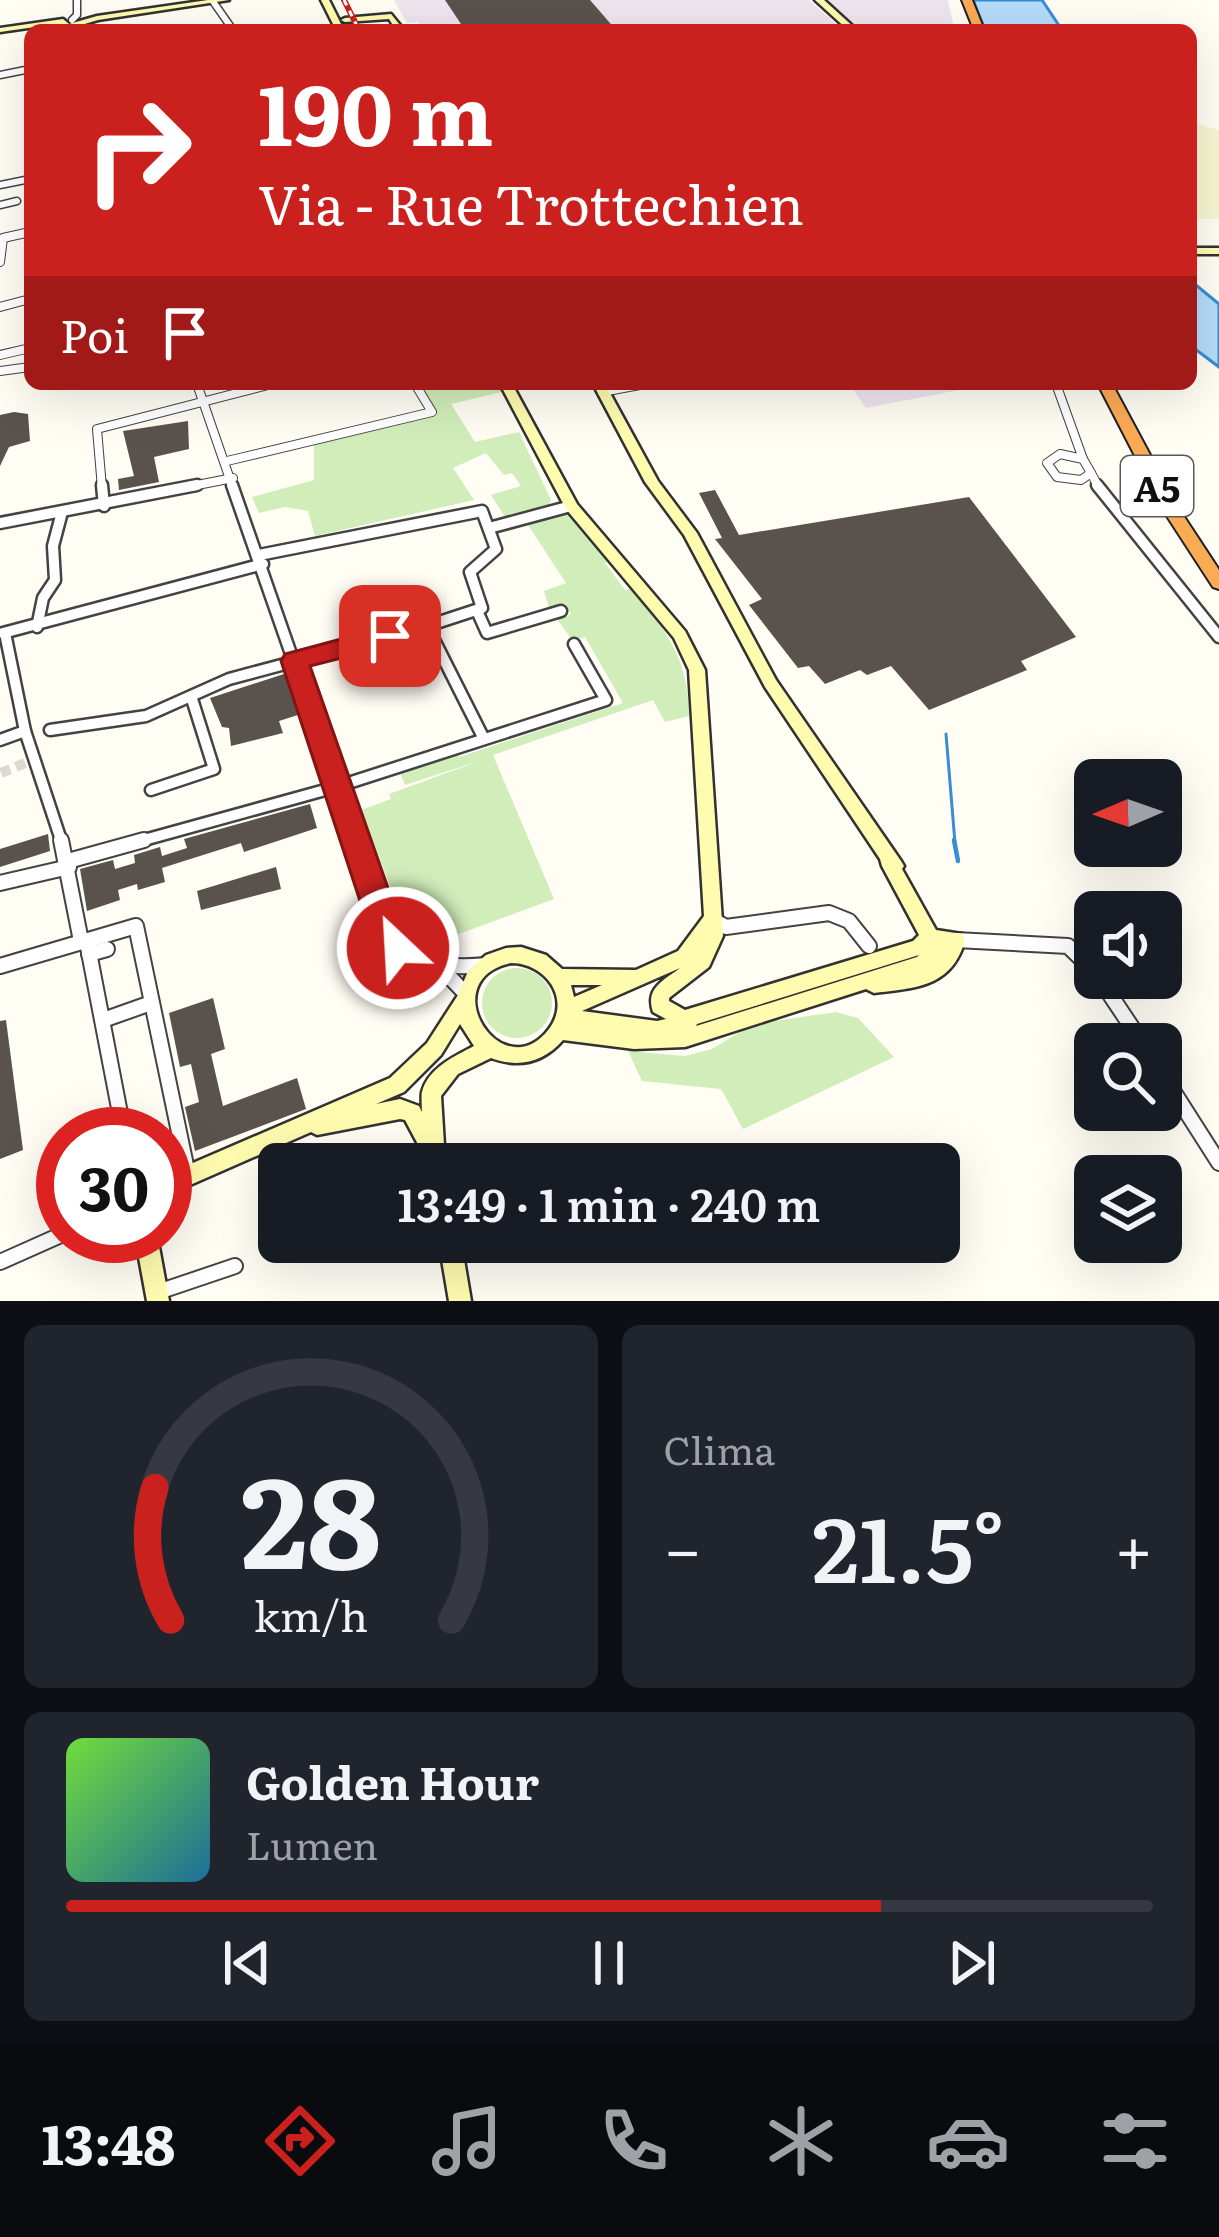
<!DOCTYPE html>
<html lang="it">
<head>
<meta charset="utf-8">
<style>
  :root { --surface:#171b24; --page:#20242c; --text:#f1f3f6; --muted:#9ea1a6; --line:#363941; --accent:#ca211f }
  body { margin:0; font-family:Literata,serif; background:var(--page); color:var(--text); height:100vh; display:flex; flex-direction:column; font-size:45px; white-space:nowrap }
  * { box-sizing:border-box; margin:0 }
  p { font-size:39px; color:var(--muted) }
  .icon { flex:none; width:66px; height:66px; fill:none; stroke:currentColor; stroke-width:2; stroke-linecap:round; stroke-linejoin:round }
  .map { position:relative; height:1301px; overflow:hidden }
  .details { display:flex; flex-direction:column; gap:24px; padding:24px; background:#0d0f14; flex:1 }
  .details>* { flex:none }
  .guide { position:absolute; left:24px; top:24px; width:1173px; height:366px; border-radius:18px; box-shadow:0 12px 48px #0002; background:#ca211f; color:#fff; overflow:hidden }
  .needle { width:78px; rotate:268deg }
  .fabs { position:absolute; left:1074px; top:759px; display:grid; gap:24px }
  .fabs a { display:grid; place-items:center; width:108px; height:108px; border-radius:18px; background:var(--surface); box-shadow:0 12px 48px #0002; font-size:60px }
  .speed { position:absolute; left:36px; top:1107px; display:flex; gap:24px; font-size:60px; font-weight:700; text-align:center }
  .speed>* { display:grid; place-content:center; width:156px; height:156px; border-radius:50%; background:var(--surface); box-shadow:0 12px 48px #0002; line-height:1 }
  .speed .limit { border:18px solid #d22; background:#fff; color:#111 }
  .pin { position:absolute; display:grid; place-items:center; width:102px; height:102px; color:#fff; margin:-51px; border-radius:24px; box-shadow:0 6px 18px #0006 }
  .me { position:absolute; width:132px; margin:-66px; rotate:335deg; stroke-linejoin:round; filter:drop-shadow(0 0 9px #0008) }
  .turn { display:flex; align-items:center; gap:42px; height:252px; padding:0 36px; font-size:54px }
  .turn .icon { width:156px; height:156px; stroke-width:2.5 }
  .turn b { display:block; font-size:84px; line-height:102px }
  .then { display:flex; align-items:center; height:114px; padding:0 36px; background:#0003; gap:24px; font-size:45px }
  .big { font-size:90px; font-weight:600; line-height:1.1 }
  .details .tile { flex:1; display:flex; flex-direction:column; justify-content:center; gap:18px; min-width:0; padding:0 42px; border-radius:18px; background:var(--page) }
  .details .dial { align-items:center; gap:0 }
  .dial svg { height:312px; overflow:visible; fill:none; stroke:var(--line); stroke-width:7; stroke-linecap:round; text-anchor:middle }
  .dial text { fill:var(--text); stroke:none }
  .song { display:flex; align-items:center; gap:36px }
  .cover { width:144px; height:144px; border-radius:18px; background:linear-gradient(135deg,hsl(100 70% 55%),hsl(200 70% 35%)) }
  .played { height:12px; border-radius:6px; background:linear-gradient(90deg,var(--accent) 75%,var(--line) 75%) }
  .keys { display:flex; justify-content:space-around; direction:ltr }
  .heat { display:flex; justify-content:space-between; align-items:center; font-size:66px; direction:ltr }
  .details .tiles { flex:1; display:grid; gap:24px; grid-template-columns:1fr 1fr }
  .tile:last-child { grid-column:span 2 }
  .trip { position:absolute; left:258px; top:1143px; width:702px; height:120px; border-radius:18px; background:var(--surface); box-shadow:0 12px 48px #0002; font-weight:600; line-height:120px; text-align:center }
  .tab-bar { display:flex; height:192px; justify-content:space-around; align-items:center; background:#090b0e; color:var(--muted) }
  .tab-bar .icon { width:84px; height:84px }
  .tab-bar .on { color:var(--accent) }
  .tab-bar b { font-size:54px; color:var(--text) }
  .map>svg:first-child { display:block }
</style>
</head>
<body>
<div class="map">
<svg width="1219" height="1301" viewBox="0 0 1219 1301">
  <rect width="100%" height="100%" fill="#fffdf4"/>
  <!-- industrial -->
  <g fill="#efe5ef">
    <path d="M 394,0 L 809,0 L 843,30 L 423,30 L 418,22 L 407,23 Z"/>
    <path d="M 824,0 L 948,0 L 954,28 L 860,30 Z"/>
    <path d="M 849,384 L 990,384 L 866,408 Z"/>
  </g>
  <!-- farmland -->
  <path fill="#f7f6d2" d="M 1191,122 L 1219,130 L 1219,219 L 1191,219 Z"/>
  <!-- green -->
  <g fill="#d1edba">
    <path d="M 418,384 L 499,384 L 502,392 L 451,404 L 475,442 L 519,432 L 551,500 L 549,505 L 505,517 L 491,495 L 521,486 L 512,473 L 504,475 L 486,453 L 453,468 L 474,500 L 315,536 L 308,511 L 285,507 L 259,513 L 252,497 L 314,480 L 314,442 L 435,414 Z"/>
    <path d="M 569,511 L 611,559 L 605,563 L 625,590 L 634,588 C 667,635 688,656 689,716 L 665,722 L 653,700 L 493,755 L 554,899 L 415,950 L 361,810 L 391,799 L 389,794 L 482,760 L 405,785 L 400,773 L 384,775 L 456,751 L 459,757 L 623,703 L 585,637 L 572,640 L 557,619 L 571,614 L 565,604 L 549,608 L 544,591 L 566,583 L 526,522 Z"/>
    <circle cx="517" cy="1003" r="35"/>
    <path d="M 836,1012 L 858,1018 L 894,1057 L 743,1129 L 721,1089 L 642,1081 L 628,1051 L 685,1056 L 712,1049 L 753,1024 Z"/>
  </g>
  <!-- water -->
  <g fill="#b5dcfa" stroke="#388dd5" stroke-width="3">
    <path d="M 973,0 L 1042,0 L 1062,30 L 985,30 Z"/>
    <path d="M 1191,281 L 1219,304 L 1219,367 L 1191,346 Z"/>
  </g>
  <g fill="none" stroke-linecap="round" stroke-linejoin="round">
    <!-- stream-far1 -->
    <path stroke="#388dd5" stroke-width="3" d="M 946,734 L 955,843"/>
    <!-- stream -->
    <path stroke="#388dd5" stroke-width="4.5" d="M 954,840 L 958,861"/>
  </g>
  <!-- building -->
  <g fill="#5a524c">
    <path d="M 445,0 L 590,0 L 616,30 L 465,30 Z"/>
    <path d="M 14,412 L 28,414 L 30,441 L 9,447 L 0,466 L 0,415 Z"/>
    <path d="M 188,421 L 189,449 L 154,457 L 159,482 L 119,490 L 118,479 L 134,476 L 123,431 Z"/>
    <path d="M 715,490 L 739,535 L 969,497 L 1076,637 L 1021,661 L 1027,670 L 929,710 L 891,666 L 867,675 L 860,670 L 825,684 L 809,666 L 798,668 L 749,605 L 762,599 L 715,539 L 722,538 L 699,493 Z"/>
    <path d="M 287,673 L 301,714 L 279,721 L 283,733 L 231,746 L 229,728 L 222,727 L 210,698 Z"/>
    <path d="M 310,804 L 317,828 L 244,852 L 241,843 L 162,868 L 165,882 L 138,890 L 137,884 L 118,890 L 120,900 L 87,911 L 80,869 L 113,860 L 115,869 L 135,863 L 134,855 L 160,847 L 162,856 L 187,848 L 184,839 Z"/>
    <path d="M 48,834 L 50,851 L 0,867 L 0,849 Z"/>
    <path d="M 276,867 L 281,889 L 201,910 L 197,891 Z"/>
    <path d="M 213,998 L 225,1049 L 211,1054 L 223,1106 L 297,1078 L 306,1109 L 195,1151 L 185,1107 L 199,1102 L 191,1064 L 180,1067 L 169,1013 Z"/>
    <path d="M 6,1020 L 23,1150 L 0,1159 L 0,1021 Z"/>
  </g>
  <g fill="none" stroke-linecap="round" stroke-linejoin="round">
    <!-- street-tunnel -->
    <path stroke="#dbd9d2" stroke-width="10" stroke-dasharray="10 6" stroke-linecap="butt" d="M 1,773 L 28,762"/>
    <!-- street-far3 casing -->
    <g stroke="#434343" stroke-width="9">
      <g id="street-far3">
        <path d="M 212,0 L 233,30"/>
        <path d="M 72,20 L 77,15 L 77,0"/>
        <path d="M 0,75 L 30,69"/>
        <path d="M 0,185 L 30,179"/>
        <path d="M 0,205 L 17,201"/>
      </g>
    </g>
    <!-- street-far2 casing -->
    <g stroke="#434343" stroke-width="10">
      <g id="street-far2">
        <path d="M 0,262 L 3,238 L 30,232"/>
        <path d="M 0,307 L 30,299"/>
        <path d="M 0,355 L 30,348"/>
        <path d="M 0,371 L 30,367"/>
        <path d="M 197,384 L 233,488"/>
        <path d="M 1056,384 L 1083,459"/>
        <path d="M 602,392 L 645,384"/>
        <path d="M 1060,454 L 1083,459 L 1091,473 L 1081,480 L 1057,477 L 1047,463 Z"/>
        <path d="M 227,461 L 432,412 L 415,384"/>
        <path d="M 1091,473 L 1099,488"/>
        <path d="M 102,488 L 97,429 L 272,384"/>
        <path d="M 182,488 L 233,478"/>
      </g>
    </g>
    <!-- street-far1 casing -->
    <g stroke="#434343" stroke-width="15">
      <g id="street-far1">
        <path d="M 102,485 L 104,506"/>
        <path d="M 232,485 L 357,843"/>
        <path d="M 1097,485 L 1219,637"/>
        <path d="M 0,523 L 197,485"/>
        <path d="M 489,528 L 571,506"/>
        <path d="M 259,555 L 482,511 L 496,549 L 470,572 L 482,608 L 427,626 L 484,739"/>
        <path d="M 478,613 L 487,633 L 561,611"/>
        <path d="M 37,627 L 43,598 L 55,580 L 53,546 L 62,512"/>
        <path d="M 3,633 L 263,564"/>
        <path d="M 5,633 L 25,731 L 62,843"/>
        <path d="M 50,730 L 146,716 L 229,679 L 427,626"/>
        <path d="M 0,740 L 25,731"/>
        <path d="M 151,790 L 214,769 L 192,699"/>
        <path d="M 133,843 L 336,787 L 606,700 L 574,644"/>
      </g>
    </g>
    <!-- street casing -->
    <g stroke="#434343" stroke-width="18">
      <g id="street">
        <path d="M 61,840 L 81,941"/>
        <path d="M 356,840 L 388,933 C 415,965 446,969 486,965"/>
        <path d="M 68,861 L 144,840"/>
        <path d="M 0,883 L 69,867"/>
        <path d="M 711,919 L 726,927 L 829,913 L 849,921 L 869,946"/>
        <path d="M 956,940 L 1068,946 L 1095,972"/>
        <path d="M 87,942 L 124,1134"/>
        <path d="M 89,954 L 107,949"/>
        <path d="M 0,966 L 136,926 L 188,1175"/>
        <path d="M 442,969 L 466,994"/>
        <path d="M 1099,978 L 1143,1044"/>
        <path d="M 103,1020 L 151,1003"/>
        <path d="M 1161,1072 L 1219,1163"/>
        <path d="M 0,1262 L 63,1234"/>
        <path d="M 158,1292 L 235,1266"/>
      </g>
    </g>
    <!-- secondary casing -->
    <g stroke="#323232" stroke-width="5">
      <g id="secondary">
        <path d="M 208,0 L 229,0 L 98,20 L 68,29 L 56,24 L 0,32 L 0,28 L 63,19 L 69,24 L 97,16 Z"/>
        <path d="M 321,0 L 329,0 L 344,30 L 336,30 Z"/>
        <path d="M 815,0 L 824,0 L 857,30 L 848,30 Z"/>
        <path d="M 391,14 L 404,30 L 396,30 L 389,19 L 345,22 L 341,20 L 345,18 Z"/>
        <rect x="1191" y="248" width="28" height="6"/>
        <path d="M 500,384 L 512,384 L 577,504 L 685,631 L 705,670 L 723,936 L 709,967 L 669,998 L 669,1001 L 685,1010 L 913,941 L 919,935 L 882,866 L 880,859 L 765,687 L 684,535 L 645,482 L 593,384 L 605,384 L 658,481 L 697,533 L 776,680 L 901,861 L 904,866 L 902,869 L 936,930 L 962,934 L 965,940 C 952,987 916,988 874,993 L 866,989 L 685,1047 L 634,1049 L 563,1040 C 543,1063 518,1068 491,1058 L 458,1074 L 441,1096 L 444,1145 L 442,1149 L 445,1156 L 440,1164 L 428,1163 L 405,1120 L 400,1119 L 317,1135 L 311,1132 L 165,1196 L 165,1175 L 390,1078 L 427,1043 L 458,995 L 468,971 L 486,955 L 506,948 L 521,947 L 546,955 L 562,969 L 636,970 L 678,951 L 704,916 L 689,670 L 674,638 L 566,509 ZM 919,955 L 917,957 L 696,1026 L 697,1024 ZM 511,963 C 545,963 572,998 549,1029 C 502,1090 432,980 511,963 ZM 680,968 C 663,981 645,988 653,1012 L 666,1019 L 657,1021 L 582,1011 ZM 571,985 L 602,985 L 574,997 ZM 460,1024 L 474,1046 C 455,1056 428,1068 422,1092 C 421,1094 422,1109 422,1112 L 419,1106 L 400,1099 L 376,1104 L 404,1092 L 441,1055 Z"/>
        <path d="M 135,1236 L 157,1236 L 169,1301 L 147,1301 Z"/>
        <path d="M 439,1242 L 461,1242 L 471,1301 L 449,1301 Z"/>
      </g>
    </g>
    <!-- highway casing -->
    <g stroke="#212121" stroke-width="4">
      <g id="highway">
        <path d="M 962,0 L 972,0 L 984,30 L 974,30 Z"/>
        <path d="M 1098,384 L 1112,384 L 1179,509 L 1219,570 L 1219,589 L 1213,587 L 1163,510 Z"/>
      </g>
    </g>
    <!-- street-far3 -->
    <use href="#street-far3" stroke="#fff" stroke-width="6"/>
    <!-- street-far2 -->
    <use href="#street-far2" stroke="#fff" stroke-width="8"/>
    <!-- street-far1 -->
    <use href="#street-far1" stroke="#fff" stroke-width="10"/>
    <!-- street -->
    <use href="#street" stroke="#fff" stroke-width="14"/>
    <!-- secondary -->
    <use href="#secondary" fill="#fffbaf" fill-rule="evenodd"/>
    <!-- highway -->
    <use href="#highway" fill="#fcab55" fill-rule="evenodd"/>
    <!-- rail casing -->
    <g stroke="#ca211f" stroke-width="6">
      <path id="rail" d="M 344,0 L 359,30"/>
    </g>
    <!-- rail -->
    <use href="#rail" stroke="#fff" stroke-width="3" stroke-dasharray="6" stroke-linecap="butt"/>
  </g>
  <!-- route -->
  <path fill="#ca211f" stroke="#831514" stroke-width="3" d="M 390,626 L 404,636 L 400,643 L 310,666 L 395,908 L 415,948 L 410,958 L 398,962 L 386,958 L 363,910 L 281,661 L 285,654 Z"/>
  <g text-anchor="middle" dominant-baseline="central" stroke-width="12" stroke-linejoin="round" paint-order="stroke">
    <!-- shield labels -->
    <rect fill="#fff" stroke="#585858" stroke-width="3" x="1121" y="456" width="72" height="60" rx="9"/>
    <g font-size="36" font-weight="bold" fill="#101010">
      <text x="1157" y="486">A5</text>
    </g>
  </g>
</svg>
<div class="fabs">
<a><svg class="needle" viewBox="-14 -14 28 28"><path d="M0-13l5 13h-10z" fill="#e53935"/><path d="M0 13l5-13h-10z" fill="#9ea1a6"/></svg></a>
<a><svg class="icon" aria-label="sound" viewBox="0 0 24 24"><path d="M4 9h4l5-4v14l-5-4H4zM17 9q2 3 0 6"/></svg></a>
<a><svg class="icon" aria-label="search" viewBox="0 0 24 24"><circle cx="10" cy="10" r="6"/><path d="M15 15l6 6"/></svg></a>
<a><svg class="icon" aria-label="layers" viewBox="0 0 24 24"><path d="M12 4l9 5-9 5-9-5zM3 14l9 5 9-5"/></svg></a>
</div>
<div class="speed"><div class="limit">30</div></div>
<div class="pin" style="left:390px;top:636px;background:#d93025"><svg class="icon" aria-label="arrive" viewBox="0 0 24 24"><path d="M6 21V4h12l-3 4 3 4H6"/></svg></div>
<svg class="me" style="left:398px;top:948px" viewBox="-20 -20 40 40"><circle r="17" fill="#ca211f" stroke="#fff" stroke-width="3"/><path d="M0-11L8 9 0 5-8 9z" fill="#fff"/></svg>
<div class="trip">13:49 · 1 min · 240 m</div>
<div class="guide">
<div class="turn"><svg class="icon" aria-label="right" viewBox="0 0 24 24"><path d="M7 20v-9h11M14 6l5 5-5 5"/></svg><div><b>190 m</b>Via - Rue Trottechien</div></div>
<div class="then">Poi<svg class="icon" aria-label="arrive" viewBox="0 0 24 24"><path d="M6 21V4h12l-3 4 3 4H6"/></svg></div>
</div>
</div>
<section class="details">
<div class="tiles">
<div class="tile dial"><svg viewBox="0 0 100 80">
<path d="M14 69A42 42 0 1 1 86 69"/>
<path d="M14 69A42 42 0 0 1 10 35" stroke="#ca211f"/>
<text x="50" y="56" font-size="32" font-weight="700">28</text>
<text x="50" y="72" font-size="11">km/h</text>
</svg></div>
<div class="tile"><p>Clima</p>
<div class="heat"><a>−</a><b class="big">21.5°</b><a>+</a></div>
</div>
<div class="tile">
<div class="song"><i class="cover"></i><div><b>Golden Hour</b><p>Lumen</p></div></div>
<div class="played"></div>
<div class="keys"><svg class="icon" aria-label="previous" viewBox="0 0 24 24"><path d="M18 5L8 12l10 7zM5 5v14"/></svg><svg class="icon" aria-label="pause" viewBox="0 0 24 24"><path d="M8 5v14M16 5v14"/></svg><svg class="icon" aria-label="next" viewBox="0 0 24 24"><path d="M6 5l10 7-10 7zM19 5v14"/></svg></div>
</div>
</div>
</section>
<nav class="tab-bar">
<b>13:48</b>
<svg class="icon on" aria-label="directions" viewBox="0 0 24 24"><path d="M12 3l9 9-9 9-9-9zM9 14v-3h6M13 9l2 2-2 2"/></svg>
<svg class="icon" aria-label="music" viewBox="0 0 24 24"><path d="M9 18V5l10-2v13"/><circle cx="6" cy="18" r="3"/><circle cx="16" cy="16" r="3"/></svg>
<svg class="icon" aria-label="phone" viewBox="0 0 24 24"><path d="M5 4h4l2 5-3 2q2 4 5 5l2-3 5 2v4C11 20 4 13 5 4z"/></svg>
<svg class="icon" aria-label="climate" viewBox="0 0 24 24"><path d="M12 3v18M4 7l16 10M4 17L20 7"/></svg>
<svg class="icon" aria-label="car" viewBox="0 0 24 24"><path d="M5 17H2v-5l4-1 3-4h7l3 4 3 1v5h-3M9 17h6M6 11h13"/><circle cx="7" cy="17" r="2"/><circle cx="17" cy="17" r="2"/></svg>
<svg class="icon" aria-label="filters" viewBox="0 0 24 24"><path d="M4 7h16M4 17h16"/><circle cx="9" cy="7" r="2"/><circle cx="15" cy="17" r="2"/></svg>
</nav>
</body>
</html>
